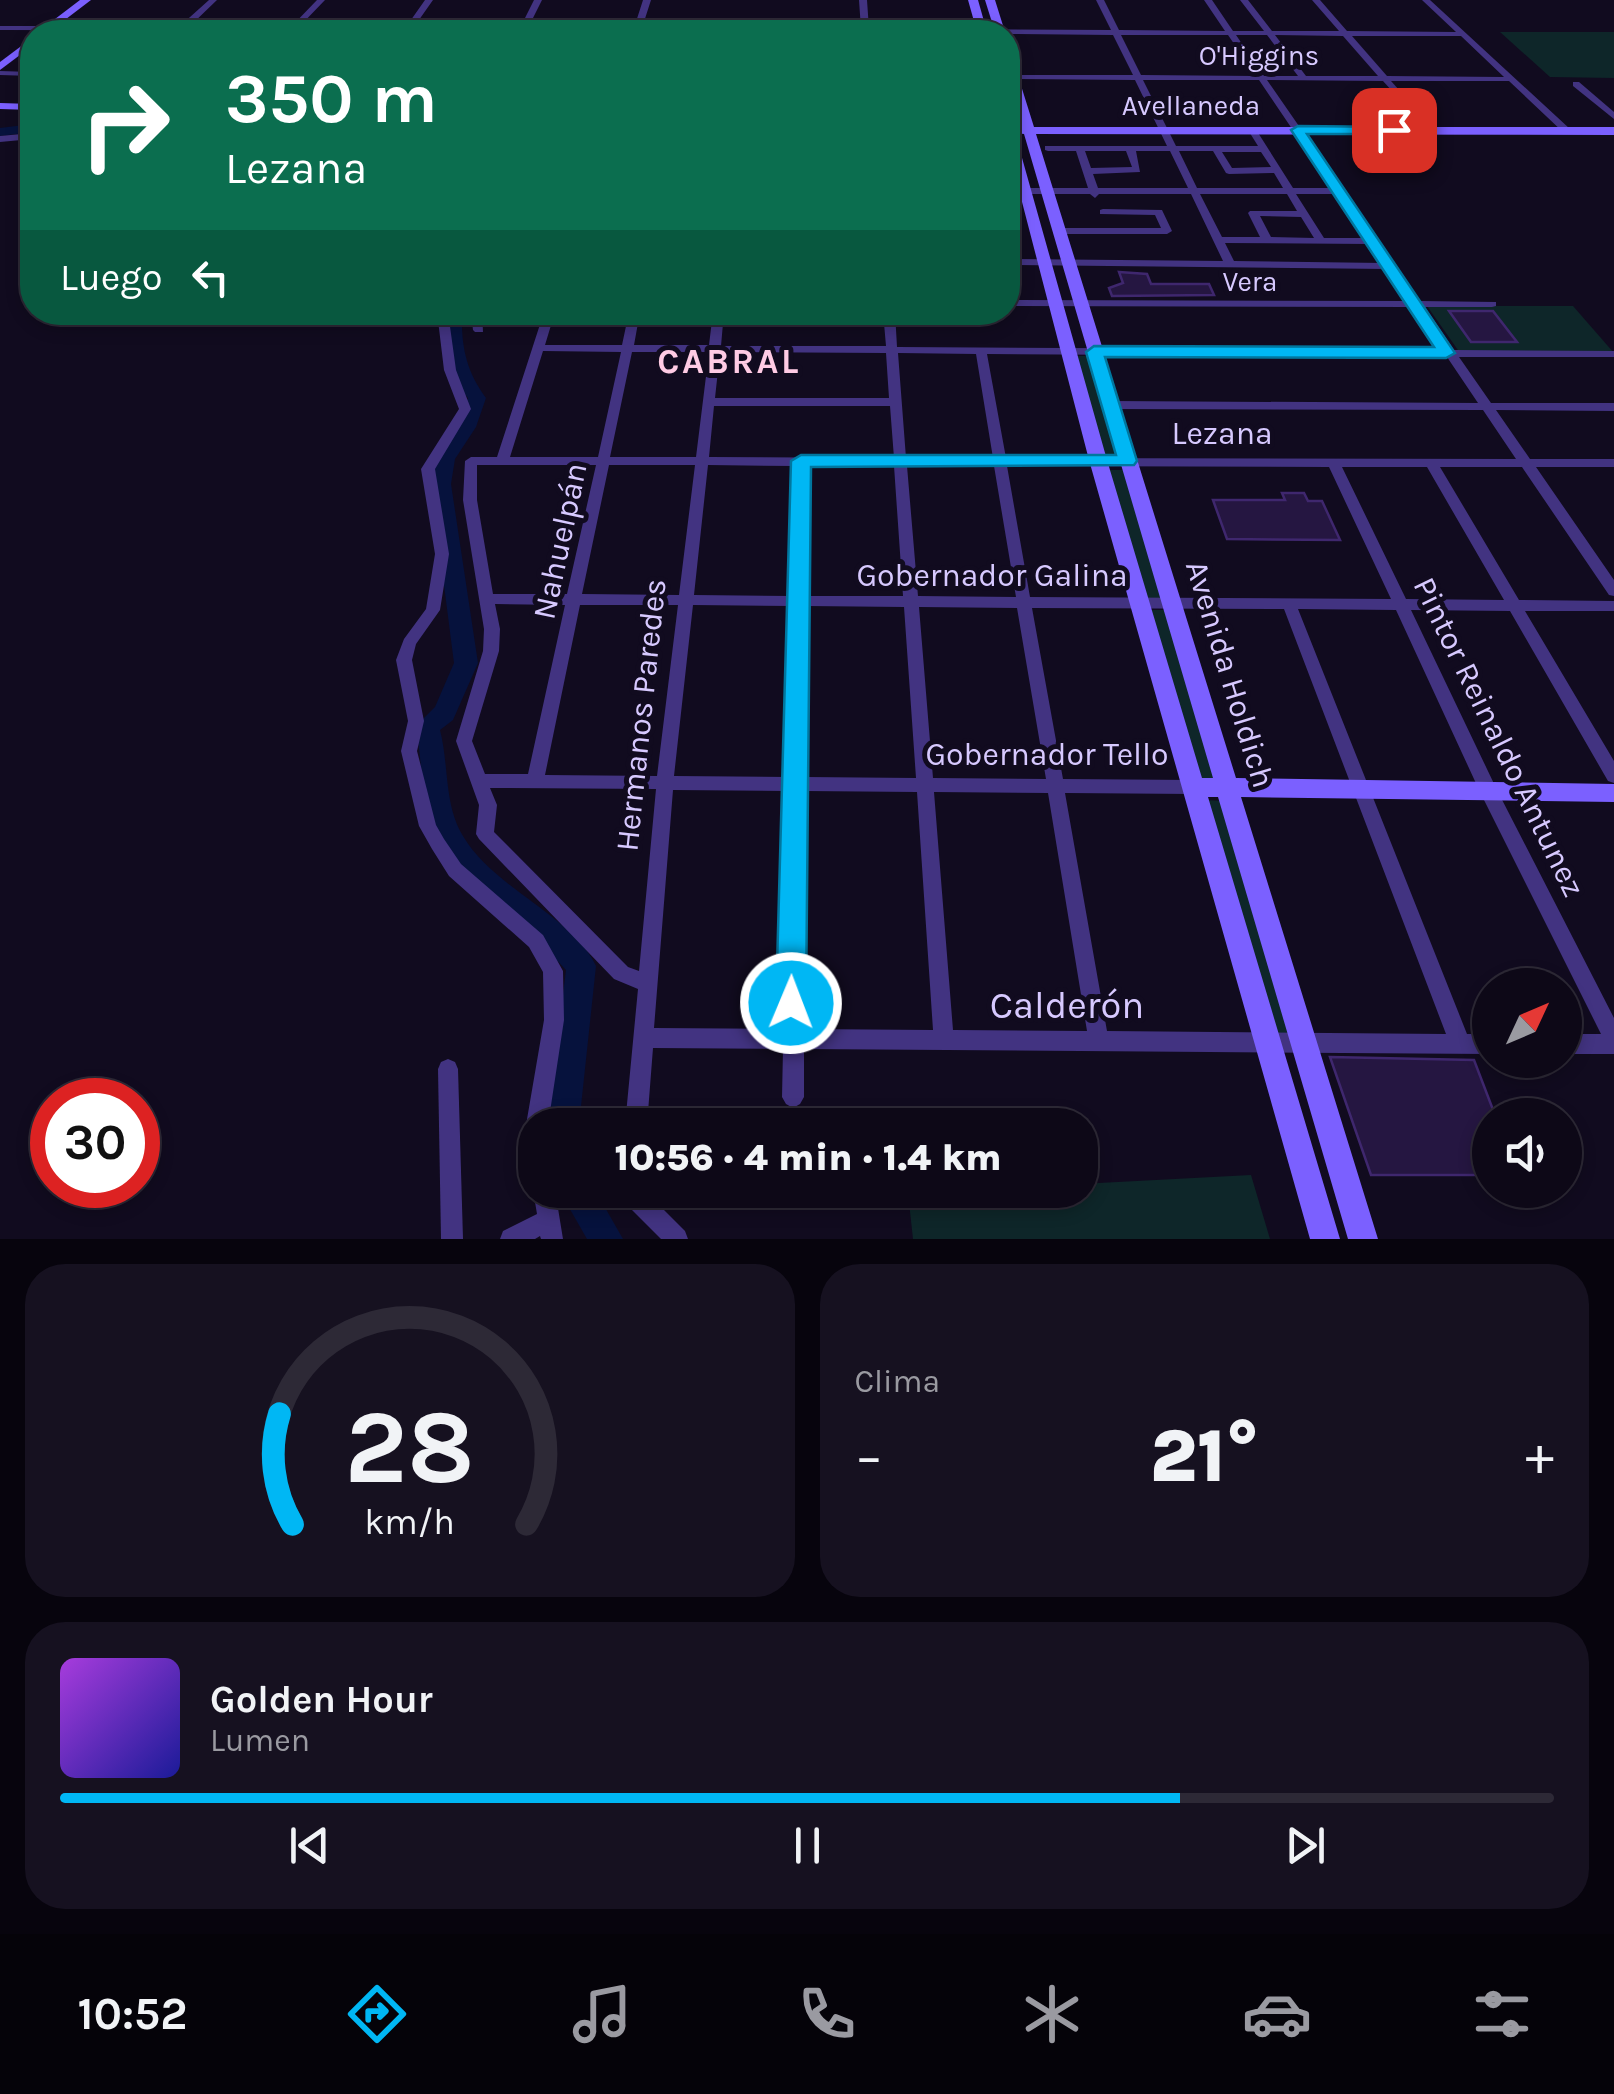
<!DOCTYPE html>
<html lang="es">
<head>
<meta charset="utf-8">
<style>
  :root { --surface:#0d0817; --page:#161120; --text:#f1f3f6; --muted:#9a9aa1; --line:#2d2936; --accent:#00b7f4 }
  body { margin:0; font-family:Karla,sans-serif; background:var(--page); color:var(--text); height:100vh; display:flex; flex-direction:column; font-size:38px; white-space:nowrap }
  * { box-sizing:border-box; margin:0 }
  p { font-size:32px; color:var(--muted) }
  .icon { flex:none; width:55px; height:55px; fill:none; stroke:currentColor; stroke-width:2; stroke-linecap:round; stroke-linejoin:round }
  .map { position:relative; height:1239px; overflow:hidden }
  .side { display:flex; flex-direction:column; gap:25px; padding:25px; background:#07040d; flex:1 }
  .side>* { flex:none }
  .hud { position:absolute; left:20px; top:20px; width:1000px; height:305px; border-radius:40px; box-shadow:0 5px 15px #0003,0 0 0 2px var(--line); background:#0b6e4f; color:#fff; overflow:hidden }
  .needle { width:65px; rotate:46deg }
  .tools { position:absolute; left:1472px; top:968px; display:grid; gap:20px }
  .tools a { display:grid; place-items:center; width:110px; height:110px; border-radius:50%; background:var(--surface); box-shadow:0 5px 15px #0003,0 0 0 2px var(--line); font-size:50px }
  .speed { position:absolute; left:30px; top:1078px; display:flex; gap:20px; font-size:50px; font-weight:700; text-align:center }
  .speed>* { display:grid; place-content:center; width:130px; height:130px; border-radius:50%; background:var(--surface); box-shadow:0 5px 15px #0003,0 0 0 2px var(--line); line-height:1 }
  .speed .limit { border:15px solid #d22; background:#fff; color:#111 }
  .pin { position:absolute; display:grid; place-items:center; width:85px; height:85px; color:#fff; margin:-42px; border-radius:20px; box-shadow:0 5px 15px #0006 }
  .me { position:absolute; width:110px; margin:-55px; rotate:1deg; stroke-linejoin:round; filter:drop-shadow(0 0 8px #0008) }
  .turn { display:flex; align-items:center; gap:35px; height:210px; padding:0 40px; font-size:45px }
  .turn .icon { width:130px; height:130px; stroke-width:2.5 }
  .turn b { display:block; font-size:70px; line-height:85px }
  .then { display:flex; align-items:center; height:95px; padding:0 40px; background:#0003; gap:20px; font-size:38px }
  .big { font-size:75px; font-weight:800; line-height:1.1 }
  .side .widget { flex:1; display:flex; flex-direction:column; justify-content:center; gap:15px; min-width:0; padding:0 35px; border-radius:40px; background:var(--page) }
  .side .dial { align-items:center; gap:0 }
  .dial svg { height:260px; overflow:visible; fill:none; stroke:var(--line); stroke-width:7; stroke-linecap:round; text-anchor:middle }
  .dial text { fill:var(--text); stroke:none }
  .song { display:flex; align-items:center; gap:30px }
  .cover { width:120px; height:120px; border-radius:15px; background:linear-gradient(135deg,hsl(280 70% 55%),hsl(240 70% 35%)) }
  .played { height:10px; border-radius:5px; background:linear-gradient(90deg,var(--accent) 75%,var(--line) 75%) }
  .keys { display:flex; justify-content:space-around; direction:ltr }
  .heat { display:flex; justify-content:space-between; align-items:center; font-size:55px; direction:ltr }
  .side .tiles { flex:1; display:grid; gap:25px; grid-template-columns:1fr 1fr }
  .widget:last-child { grid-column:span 2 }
  .trip { position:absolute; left:518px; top:1108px; width:580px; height:100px; border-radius:40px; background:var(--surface); box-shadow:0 5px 15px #0003,0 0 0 2px var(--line); font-weight:800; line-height:100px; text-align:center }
  .dock { display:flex; height:160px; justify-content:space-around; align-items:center; background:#050309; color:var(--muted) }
  .dock .icon { width:70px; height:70px }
  .dock .current { color:var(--accent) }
  .dock b { font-size:45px; color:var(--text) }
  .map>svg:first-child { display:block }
</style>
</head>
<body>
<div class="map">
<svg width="1614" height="1239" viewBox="0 0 1614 1239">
  <rect width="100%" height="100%" fill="#110b1f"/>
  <!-- green -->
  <g fill="#0e2629">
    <path d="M 1500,32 L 1614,32 L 1614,78 L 1550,77 Z"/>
    <path d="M 1427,306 L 1573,306 L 1614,353 L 1460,353 Z"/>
    <path d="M 1074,356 L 1091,356 L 1121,455 L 1102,455 Z"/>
    <path d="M 1106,470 L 1125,470 L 1164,598 L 1143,598 Z"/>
    <path d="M 1147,610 L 1168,610 L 1220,778 L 1195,778 Z"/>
    <path d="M 1202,800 L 1227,801 L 1299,1034 L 1269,1033 Z"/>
    <path d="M 1251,1175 L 1270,1239 L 913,1239 L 908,1193 L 1080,1190 L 1080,1184 Z"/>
  </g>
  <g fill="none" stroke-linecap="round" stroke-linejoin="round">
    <!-- river -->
    <g fill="#06123d" fill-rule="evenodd">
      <path d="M 32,124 L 32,132 L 0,136 L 0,128 Z"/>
      <path d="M 446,312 L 462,312 C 461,346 466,371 486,398 L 476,427 L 455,459 L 451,484 L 478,663 L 453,720 L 440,730 C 449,765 444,805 463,836 C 493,888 574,917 596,966 L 579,1125 L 547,1125 L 566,970 C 522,922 453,891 431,826 C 420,794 423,759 415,727 L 435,707 L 454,663 L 431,484 L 436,459 L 457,427 L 468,398 C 447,373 444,345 446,312 Z"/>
      <path d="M 559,1190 L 595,1190 L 623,1239 L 587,1239 Z"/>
    </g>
  </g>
  <!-- building -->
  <g fill="#251641" stroke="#3f276e" stroke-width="2.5">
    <path d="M 1119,272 L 1147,274 L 1151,284 L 1209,284 L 1214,295 L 1112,296 L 1109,288 L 1123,283 Z"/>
    <path d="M 1449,311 L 1493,311 L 1517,342 L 1471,342 Z"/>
    <path d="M 1282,493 L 1304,493 L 1308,501 L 1322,501 L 1340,540 L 1227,539 L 1213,500 L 1285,500 Z"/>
    <path d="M 1330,1057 L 1474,1060 L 1495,1115 L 1490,1115 L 1490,1175 L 1371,1175 Z"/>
  </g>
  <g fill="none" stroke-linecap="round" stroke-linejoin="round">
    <!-- street -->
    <g fill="#423381" fill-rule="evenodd">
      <path d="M 209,0 L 217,0 L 189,27 L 291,27 L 317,0 L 325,0 L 299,27 L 406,27 L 425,0 L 433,0 L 414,27 L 520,28 L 534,0 L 542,0 L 528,28 L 634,28 L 643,0 L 651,0 L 642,28 L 861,29 L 859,0 L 867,0 L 869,29 L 1111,30 L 1096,0 L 1104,0 L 1119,30 L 1225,31 L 1204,0 L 1212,0 L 1233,31 L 1264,31 L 1240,0 L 1248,0 L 1272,31 L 1339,31 L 1312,0 L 1320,0 L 1347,31 L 1456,32 L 1422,0 L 1430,0 L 1570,129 L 1570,133 L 1564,133 L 1509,81 L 1391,81 L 1433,128 L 1434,130 L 1430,133 L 1383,81 L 1267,80 L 1420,301 L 1496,302 L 1496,306 L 1492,307 L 1425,307 L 1454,350 L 1614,351 L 1614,357 L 1459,357 L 1491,403 L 1614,403 L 1614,411 L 1496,410 L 1530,459 L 1614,459 L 1614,467 L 1536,467 L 1614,580 L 1614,596 L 1609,595 L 1522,467 L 1440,467 L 1519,600 L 1614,601 L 1614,611 L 1525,611 L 1614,761 L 1614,783 L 1608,781 L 1510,611 L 1411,610 L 1497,790 L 1614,1018 L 1614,1054 L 1565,1054 L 1565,1034 L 1601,1034 L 1480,792 L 1396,610 L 1298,609 L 1467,1034 L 1490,1034 L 1490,1054 L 804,1049 L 804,1097 L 800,1104 L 793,1108 L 786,1104 L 782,1097 L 783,1049 L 653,1048 L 647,1125 L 625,1125 L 638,989 L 614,979 L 479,839 L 476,834 L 479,805 L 456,741 L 483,651 L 484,629 L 463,500 L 465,461 L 471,457 L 497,457 L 544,312 L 555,312 L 545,345 L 622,345 L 629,312 L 640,312 L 634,345 L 709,345 L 713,312 L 724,312 L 721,346 L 886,346 L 883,312 L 895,312 L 897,347 L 1442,350 L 1413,307 L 1008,306 L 1008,300 L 1409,301 L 1387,269 L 1008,265 L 1008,259 L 1223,261 L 1191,194 L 1099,194 L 1095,198 L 1090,194 L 1008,194 L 1008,188 L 1088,188 L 1076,151 L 1048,151 L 1045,150 L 1045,146 L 1167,146 L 1135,80 L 1008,79 L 1008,75 L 1133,75 L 1113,35 L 1008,34 L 1008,32 L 0,30 L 0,26 L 180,26 ZM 1121,35 L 1228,35 L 1256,76 L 1141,75 ZM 1236,35 L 1267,35 L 1298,76 L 1264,76 ZM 1275,35 L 1343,36 L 1378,76 L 1306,76 ZM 1352,36 L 1461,36 L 1504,77 L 1387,76 ZM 1143,80 L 1259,80 L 1332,188 L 1293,188 L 1255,128 L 1248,130 L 1258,146 L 1176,146 ZM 1085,151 L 1126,151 L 1132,167 L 1091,168 ZM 1136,151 L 1170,151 L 1188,188 L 1098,188 L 1093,174 L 1140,172 ZM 1179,151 L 1213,151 L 1226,173 L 1229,174 L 1274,173 L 1283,188 L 1197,188 ZM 1222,152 L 1261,152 L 1271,167 L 1232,168 ZM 1200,194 L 1287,194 L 1297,211 L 1250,211 L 1248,213 L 1260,237 L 1222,237 ZM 1296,194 L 1336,194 L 1366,238 L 1324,238 ZM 1260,216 L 1301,217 L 1314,238 L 1271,237 ZM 1225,243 L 1370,244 L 1383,263 L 1234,261 ZM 543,351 L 621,352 L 598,457 L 510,457 ZM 632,352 L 709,352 L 696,457 L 610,457 ZM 720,352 L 886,353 L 889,398 L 715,398 ZM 898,353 L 976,354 L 993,458 L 906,458 ZM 987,354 L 1447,357 L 1478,403 L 1111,401 L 1105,405 L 1111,409 L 1483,410 L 1516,459 L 1006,458 ZM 714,406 L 890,406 L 894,458 L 709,457 ZM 477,465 L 596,465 L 567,594 L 493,594 L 477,500 ZM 609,465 L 695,465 L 679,595 L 582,594 ZM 708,465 L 794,466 L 792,596 L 694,595 ZM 807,466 L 894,466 L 903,596 L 807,596 ZM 907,466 L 994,466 L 1016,597 L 918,596 ZM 1007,466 L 1329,467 L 1391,599 L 1030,597 ZM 1342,467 L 1427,467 L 1504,600 L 1406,599 ZM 495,604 L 565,605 L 528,774 L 485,774 L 472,741 L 499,651 L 500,629 ZM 580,605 L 678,605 L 657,776 L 545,775 ZM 693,605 L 792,606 L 789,777 L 674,776 ZM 807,606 L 904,607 L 916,778 L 806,777 ZM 919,607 L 1017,608 L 1046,779 L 933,778 ZM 1032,608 L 1284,609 L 1446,1034 L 1107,1031 L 1065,793 L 1193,794 L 1199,792 L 1202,787 L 1199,782 L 1193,780 L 1063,779 ZM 490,788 L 656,789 L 639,971 L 628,967 L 494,832 L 497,805 ZM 673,790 L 788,791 L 784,1029 L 654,1028 ZM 805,791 L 917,792 L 933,1030 L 804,1029 ZM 934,792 L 1048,793 L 1087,1031 L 953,1030 Z"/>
      <path d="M 0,71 L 32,72 L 32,76 L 0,75 Z"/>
      <path d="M 1573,82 L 1579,82 L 1614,112 L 1614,119 L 1573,86 Z"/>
      <path d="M 32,133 L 32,139 L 0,142 L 0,136 Z"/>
      <path d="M 1103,209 L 1162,210 L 1172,231 L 1167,234 L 1061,234 L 1056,231 L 1061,228 L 1161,228 L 1155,215 L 1100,214 L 1100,210 Z"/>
      <path d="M 437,312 L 448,312 L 456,370 L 471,409 L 435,469 L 449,554 L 440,610 L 416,644 L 412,660 L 424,721 L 417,751 L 436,825 L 444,839 L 461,864 L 543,935 L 563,971 L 564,1020 L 548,1125 L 535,1125 L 535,1135 L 529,1133 L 526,1125 L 544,1020 L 543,972 L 529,947 L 449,876 L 432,849 L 419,826 L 401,751 L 408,721 L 396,660 L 404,639 L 426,609 L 435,554 L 421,469 L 459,409 L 444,370 Z"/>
      <path d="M 471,312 L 482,312 L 483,332 L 475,332 L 473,330 Z"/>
      <path d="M 798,312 L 809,312 L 807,324 L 799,324 Z"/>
      <path d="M 448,1059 L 455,1062 L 458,1069 L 463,1239 L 441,1239 L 438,1069 L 441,1062 Z"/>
      <path d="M 535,1185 L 535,1190 L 555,1190 L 563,1239 L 541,1239 L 540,1236 L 535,1239 L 500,1239 L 503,1231 L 537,1214 L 533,1190 Z"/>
      <path d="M 626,1190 L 648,1190 L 650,1196 L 685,1231 L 688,1239 L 661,1239 L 632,1210 Z"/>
    </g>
    <!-- secondary -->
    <g fill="#7b60ff" fill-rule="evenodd">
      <path d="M 80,0 L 91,0 L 49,32 L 38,32 Z"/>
      <path d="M 968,0 L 978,0 L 987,32 L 977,32 Z"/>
      <path d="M 985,0 L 995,0 L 1005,32 L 995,32 Z"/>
      <path d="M 32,38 L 32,46 L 0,70 L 0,62 Z"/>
      <path d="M 1008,57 L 1013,60 L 1034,127 L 1614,127 L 1614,135 L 1036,134 L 1236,778 L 1614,784 L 1614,802 L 1241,797 L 1378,1239 L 1348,1239 L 1218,797 L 1208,797 L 1340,1239 L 1310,1239 L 1089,460 L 1008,148 L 1008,125 L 1022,126 L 1008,76 ZM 1015,133 L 1024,134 L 1213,778 L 1202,778 L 1107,460 Z"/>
      <path d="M 0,103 L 32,104 L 32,110 L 0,109 Z"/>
    </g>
  </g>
  <!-- route -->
  <path fill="#00b7f4" stroke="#00779f" stroke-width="2.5" d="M 1298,126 L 1398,127 L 1394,134 L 1307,134 L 1455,353 L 1446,358 L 1105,357 L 1137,461 L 1134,465 L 811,467 L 806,1003 L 802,1013 L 791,1017 L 780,1013 L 776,1003 L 791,461 L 801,455 L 1116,455 L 1086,352 L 1094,346 L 1434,347 L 1291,130 Z"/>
  <g text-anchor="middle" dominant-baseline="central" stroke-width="10" stroke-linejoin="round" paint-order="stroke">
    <!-- far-street labels -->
    <g font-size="28" fill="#d7c9ff" stroke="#110b1f">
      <text x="1259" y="55">O'Higgins</text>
      <text x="1191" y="105">Avellaneda</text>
      <text x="1250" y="281">Vera</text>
    </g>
    <!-- street labels -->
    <g font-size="32" fill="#d7c9ff" stroke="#110b1f">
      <text x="1222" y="433">Lezana</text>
      <text transform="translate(560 541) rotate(-78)">Nahuelpán</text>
      <text x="992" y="575">Gobernador Galina</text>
      <text transform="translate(1230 674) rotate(73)">Avenida Holdich</text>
      <text transform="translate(641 715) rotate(-84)">Hermanos Paredes</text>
      <text transform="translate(1499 737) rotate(64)">Pintor Reinaldo Antunez</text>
      <text x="1047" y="754">Gobernador Tello</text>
    </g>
    <!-- far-district labels -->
    <g font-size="35" font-weight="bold" letter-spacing="2.5" fill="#ffcbe4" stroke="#110b1f">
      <text x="729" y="361">CABRAL</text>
    </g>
    <!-- near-street labels -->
    <g font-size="38" fill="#d7c9ff" stroke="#110b1f">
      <text x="1067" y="1005">Calderón</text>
    </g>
  </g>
</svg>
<div class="tools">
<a><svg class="needle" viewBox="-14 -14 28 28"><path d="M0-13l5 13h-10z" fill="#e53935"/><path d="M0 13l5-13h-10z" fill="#9a9aa1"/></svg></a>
<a><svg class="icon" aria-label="sound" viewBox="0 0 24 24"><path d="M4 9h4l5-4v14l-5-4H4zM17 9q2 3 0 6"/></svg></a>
</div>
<div class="speed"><div class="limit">30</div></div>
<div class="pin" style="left:1394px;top:130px;background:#d93025"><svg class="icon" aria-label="arrive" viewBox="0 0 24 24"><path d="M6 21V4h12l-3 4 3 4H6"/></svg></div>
<svg class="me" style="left:791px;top:1003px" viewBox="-20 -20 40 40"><circle r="17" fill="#00b7f4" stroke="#fff" stroke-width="3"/><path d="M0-11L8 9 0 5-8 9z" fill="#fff"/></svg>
<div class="trip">10:56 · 4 min · 1.4 km</div>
<div class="hud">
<div class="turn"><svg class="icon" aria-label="right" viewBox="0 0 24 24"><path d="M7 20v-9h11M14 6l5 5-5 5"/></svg><div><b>350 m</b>Lezana</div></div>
<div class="then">Luego<svg class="icon" aria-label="left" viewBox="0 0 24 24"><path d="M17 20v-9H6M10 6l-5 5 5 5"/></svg></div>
</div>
</div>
<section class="side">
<div class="tiles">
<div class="widget dial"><svg viewBox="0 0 100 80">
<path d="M14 69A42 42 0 1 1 86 69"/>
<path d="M14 69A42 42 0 0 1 10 35" stroke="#00b7f4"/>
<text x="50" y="56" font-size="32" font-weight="700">28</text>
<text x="50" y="72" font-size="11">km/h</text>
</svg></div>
<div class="widget"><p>Clima</p>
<div class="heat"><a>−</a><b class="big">21°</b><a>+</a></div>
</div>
<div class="widget">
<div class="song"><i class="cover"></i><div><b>Golden Hour</b><p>Lumen</p></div></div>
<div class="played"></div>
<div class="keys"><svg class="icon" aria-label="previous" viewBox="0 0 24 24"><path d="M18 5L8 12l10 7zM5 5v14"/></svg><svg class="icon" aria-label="pause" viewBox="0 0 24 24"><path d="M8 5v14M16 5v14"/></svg><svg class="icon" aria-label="next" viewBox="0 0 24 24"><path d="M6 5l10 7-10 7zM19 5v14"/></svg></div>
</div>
</div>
</section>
<nav class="dock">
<b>10:52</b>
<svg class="icon current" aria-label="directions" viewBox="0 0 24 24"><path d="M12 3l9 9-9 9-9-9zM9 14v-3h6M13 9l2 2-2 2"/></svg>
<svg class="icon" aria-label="music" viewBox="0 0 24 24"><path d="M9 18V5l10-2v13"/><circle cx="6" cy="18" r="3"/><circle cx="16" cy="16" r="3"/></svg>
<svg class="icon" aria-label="phone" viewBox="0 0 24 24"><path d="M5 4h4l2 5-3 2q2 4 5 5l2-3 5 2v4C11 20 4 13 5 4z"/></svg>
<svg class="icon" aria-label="climate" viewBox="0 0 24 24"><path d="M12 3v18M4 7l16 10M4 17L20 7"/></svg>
<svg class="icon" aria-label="car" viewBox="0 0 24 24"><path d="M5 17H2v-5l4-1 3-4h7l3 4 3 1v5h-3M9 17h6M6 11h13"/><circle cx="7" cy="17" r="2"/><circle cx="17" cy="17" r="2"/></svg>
<svg class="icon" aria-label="filters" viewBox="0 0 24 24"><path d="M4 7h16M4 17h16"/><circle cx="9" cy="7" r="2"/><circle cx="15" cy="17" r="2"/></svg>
</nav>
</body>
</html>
